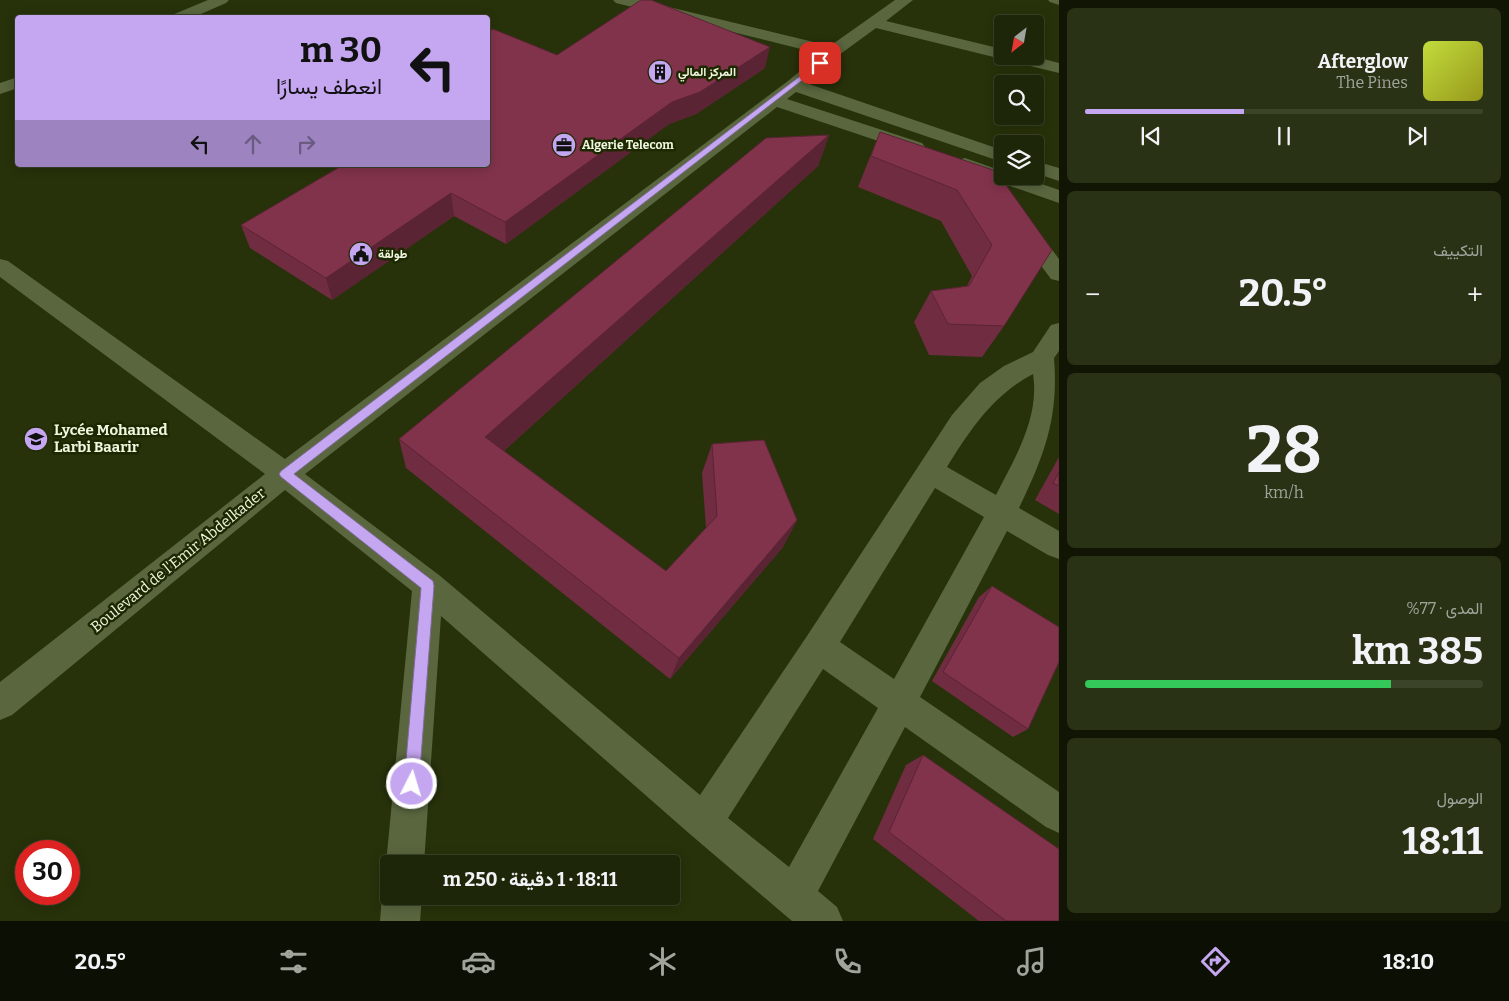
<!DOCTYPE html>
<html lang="ar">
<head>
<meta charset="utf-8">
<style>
  :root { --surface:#1d2608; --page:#2a3216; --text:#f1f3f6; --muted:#a0a59c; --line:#3b4329; --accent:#c5a6f0 }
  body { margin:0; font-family:Bitter,Vazirmatn,serif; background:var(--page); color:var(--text); direction:rtl; height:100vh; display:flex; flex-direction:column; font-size:19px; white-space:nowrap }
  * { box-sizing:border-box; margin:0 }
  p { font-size:16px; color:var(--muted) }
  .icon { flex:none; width:28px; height:28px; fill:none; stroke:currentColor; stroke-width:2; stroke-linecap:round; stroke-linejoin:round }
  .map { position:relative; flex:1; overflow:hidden; direction:ltr }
  .details { display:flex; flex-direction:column; gap:8px; padding:8px; background:#101504; width:450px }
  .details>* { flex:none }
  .top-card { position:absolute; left:15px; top:15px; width:475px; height:152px; border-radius:5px; box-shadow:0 2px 12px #0003,0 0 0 1px var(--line); direction:rtl; background:#c5a6f0; color:#111; overflow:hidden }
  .needle { width:32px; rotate:211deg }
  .buttons { position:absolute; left:994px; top:15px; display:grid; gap:10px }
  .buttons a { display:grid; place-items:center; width:50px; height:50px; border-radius:5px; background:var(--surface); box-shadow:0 2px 12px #0003,0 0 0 1px var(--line); font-size:25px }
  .speed { position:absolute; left:15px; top:840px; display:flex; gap:10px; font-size:25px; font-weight:700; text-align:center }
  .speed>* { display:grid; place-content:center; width:65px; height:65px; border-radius:50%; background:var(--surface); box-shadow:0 2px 12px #0003,0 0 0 1px var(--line); line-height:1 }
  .speed .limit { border:8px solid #d22; background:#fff; color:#111 }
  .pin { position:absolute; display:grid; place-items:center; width:42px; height:42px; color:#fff; margin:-21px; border-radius:10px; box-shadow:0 2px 8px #0006 }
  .me { position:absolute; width:55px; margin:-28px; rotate:5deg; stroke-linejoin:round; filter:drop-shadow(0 0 4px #0008) }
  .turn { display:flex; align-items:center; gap:18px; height:105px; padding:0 25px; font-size:22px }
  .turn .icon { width:65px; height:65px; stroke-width:2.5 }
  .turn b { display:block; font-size:35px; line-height:42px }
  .lanes { display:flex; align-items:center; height:48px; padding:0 25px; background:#0003; justify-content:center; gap:25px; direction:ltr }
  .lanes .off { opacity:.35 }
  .big { font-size:38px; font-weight:700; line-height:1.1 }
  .details .tile { flex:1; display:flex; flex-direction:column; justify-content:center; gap:8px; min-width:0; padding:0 18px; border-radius:8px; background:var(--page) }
  .details .dial { align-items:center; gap:0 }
  .dial b { font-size:65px; line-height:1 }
  .song { display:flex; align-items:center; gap:15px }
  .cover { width:60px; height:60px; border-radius:8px; background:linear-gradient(135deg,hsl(70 70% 55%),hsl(60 70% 35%)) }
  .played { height:5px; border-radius:2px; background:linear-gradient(90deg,var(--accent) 40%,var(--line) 40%) }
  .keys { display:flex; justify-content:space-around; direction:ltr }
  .heat { display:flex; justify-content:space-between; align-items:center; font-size:28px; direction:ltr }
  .charge { height:8px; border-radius:4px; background:linear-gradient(90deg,#34c759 77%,var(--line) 0) }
  .trip { position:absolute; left:380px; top:855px; width:300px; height:50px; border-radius:5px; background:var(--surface); box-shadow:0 2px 12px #0003,0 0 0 1px var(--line); font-weight:700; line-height:50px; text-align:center; direction:rtl }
  .tabs { display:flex; height:80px; justify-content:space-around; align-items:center; background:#0c0f03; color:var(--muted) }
  .tabs .icon { width:35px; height:35px }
  .tabs .on { color:var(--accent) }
  .tabs b { font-size:22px; color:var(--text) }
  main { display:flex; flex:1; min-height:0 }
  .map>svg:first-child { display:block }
</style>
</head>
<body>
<main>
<section class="details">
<div class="tile">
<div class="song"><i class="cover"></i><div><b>Afterglow</b><p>The Pines</p></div></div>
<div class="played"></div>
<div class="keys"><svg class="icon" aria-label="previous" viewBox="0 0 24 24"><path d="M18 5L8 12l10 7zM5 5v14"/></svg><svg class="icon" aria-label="pause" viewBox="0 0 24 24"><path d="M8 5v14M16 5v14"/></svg><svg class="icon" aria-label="next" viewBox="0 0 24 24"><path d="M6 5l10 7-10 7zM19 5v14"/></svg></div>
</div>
<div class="tile"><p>التكييف</p>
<div class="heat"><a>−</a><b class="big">20.5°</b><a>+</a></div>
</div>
<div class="tile dial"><b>28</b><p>km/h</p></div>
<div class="tile"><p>المدى · 77%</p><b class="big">385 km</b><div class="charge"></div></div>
<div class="tile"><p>الوصول</p><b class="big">18:11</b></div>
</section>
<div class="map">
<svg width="1059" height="921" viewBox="0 0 1059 921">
  <rect width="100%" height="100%" fill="#27320a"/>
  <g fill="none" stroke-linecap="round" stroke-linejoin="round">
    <!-- service -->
    <path fill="#59663e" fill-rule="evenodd" d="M 1048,0 L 1059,0 L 1059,5 L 1050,2 Z"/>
    <!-- minor -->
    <g fill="#59663e" fill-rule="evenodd">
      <path d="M 208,0 L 229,0 L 226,3 L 192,18 L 171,18 L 172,15 Z"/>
      <path d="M 613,0 L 640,0 L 830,46 L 895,0 L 913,0 L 886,21 L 1002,49 L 1002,56 L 1032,56 L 1059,63 L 1059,73 L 876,28 L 839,55 L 806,83 L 1002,150 L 1002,162 L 796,92 L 787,99 L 922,143 L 925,147 L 922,151 L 915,153 L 908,151 L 777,107 L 305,474 L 439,575 L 700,795 L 807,636 L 952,415 L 980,383 L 1004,366 L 1033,352 L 1051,325 L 1059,323 L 1059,351 L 1054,358 C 1059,418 1044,456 1019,508 L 1059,531 L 1059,559 L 1048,555 L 1007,531 L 920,697 L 1059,792 L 1059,833 L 1046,827 L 905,727 L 818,891 L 837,907 L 843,921 L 792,921 L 691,835 L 441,616 L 424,864 L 389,864 L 389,871 L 386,864 L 412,591 L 285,490 L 12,715 L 0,720 L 0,682 L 265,474 L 0,277 L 0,259 L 8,261 L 285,459 L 788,81 L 821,54 L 616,3 ZM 1033,374 C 1040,417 1015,458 996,495 L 947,467 C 970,430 993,395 1033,374 ZM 935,488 L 984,517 L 894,679 L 840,642 ZM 823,669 L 878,708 L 789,867 L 728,818 Z"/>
      <path d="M 18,77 L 18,88 L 0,94 L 0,83 Z"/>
      <path d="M 965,158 L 1002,171 L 1002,176 L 1019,176 L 1059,190 L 1059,203 L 958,168 L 955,164 L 958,160 Z"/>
      <path d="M 1035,161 L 1059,168 L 1059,181 L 1035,173 Z"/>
      <path d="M 1024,221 L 1032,223 L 1059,259 L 1059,281 L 1051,279 L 1013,228 L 1016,223 Z"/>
      <path d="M 388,882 L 389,896 L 422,896 L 420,921 L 380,921 L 382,896 Z"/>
    </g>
  </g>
  <!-- wall -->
  <g fill="#702c41">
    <path d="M 557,55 L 765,68 L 696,114 L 669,124 L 506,244 L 454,216 L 332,300 L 250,248 L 241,225 Z"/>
    <path d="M 880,132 L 996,171 L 1004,326 L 982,357 L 929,355 L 914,322 L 931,291 L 967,286 L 972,276 L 941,221 L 858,187 Z"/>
    <path d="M 829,135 L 818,166 L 504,451 L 666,571 L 706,528 L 702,473 L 712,444 L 797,520 L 783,547 L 670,679 L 406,468 L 399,439 Z"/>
    <path d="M 1059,457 L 1059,514 L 1035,500 Z"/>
    <path d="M 992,586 L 1028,729 L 1013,737 L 932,681 L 979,597 Z"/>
    <path d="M 923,755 L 1059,921 L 979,921 L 873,839 L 906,765 Z"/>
  </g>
  <!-- shaded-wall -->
  <g fill="#5b2435">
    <path d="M 770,47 L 765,68 L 696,114 L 669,124 L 506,244 L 505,222 L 672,102 Z"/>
    <path d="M 829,135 L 818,166 L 487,466 L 485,437 Z"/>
    <path d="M 451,193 L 454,216 L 332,300 L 326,278 Z"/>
    <path d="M 797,520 L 783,547 L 670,679 L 679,658 Z"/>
  </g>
  <!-- building -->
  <g fill="#82334c" stroke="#5b2435">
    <path d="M 641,0 L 651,0 L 770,47 L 700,92 L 672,102 L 505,222 L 451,193 L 326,278 L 241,225 L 343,165 L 488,165 L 488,32 L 493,29 L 557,55 Z"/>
    <path d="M 880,132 L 996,171 L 1052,250 L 1004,326 L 948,324 L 931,291 L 969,286 L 992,245 L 957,190 L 871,156 Z"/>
    <path d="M 829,135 L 485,437 L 666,571 L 717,516 L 712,444 L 764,440 L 797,520 L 679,658 L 399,439 L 766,138 Z"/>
    <path d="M 1059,472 L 1059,486 L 1053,483 Z"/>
    <path d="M 992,586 L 1059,627 L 1059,662 L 1028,729 L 943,672 Z"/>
    <path d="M 923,755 L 1059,849 L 1059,921 L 1006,921 L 889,832 Z"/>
  </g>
  <!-- route -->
  <path fill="#c5a6f0" stroke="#806c9c" d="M 820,61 L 824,63 L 823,64 L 294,474 L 433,581 L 434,586 L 419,784 L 417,790 L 412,792 L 406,790 L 404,784 L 421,588 L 281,477 L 279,474 L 281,471 Z"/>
  <!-- icons -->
  <defs>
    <g id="building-disc" transform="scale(1.25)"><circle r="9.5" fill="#c5a6f0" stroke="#1e2800"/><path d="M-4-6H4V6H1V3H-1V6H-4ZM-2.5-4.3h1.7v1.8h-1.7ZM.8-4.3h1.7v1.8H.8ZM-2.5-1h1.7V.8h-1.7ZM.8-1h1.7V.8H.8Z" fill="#111"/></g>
    <g id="office-disc" transform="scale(1.25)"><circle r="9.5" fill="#c5a6f0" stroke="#1e2800"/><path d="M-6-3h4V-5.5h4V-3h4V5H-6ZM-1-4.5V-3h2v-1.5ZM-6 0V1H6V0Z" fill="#111"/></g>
    <g id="civic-disc" transform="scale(1.25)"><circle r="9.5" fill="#c5a6f0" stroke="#1e2800"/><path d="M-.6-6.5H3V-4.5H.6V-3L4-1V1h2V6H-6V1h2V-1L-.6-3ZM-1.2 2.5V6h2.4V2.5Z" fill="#111"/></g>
    <g id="school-disc" transform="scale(1.25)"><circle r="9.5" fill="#c5a6f0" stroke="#1e2800"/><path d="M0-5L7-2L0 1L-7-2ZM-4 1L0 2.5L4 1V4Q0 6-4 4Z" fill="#111"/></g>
  </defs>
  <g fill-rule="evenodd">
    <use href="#building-disc" x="660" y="72"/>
    <use href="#office-disc" x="564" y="145"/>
    <use href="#civic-disc" x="361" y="254"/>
    <use href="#school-disc" x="36" y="439"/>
  </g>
  <g text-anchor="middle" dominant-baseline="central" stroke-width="5" stroke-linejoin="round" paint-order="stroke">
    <!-- far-poi labels -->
    <g font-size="12" font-weight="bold" fill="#eff7e0" stroke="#1e2800" text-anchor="start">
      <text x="678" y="72">المركز المالي</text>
      <text x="582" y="145">Algerie Telecom</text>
      <text x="378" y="254">طولقة</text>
    </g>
    <!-- poi labels -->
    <g font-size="15" font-weight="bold" fill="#eff7e0" stroke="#1e2800" text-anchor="start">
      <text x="54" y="430">Lycée Mohamed<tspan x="54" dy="17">Larbi Baarir</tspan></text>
    </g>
    <!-- street labels -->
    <g font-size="15" fill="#eff7e0" stroke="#1e2800">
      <text transform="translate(178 560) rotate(-39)">Boulevard de l'Emir Abdelkader</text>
    </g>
  </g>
</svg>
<div class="buttons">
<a><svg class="needle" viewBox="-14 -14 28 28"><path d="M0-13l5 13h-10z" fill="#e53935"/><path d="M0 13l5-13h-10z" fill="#a0a59c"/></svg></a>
<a><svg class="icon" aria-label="search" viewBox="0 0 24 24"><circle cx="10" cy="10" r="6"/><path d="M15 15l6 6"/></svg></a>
<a><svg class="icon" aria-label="layers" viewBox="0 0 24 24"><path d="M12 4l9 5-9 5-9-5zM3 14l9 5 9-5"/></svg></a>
</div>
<div class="speed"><div class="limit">30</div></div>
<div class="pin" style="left:820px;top:63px;background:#d93025"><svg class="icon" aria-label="arrive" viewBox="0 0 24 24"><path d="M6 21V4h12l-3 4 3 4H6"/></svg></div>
<svg class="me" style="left:412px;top:784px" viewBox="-20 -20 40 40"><circle r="17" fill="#c5a6f0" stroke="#fff" stroke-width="3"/><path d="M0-11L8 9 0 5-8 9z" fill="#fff"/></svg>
<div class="trip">18:11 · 1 دقيقة · 250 m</div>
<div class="top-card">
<div class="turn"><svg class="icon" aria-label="left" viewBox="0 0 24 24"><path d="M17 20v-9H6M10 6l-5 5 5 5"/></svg><div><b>30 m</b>انعطف يسارًا</div></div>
<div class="lanes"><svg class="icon" aria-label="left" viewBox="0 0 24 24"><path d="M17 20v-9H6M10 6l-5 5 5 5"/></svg><svg class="icon off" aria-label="ahead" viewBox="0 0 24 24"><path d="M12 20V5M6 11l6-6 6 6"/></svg><svg class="icon off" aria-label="right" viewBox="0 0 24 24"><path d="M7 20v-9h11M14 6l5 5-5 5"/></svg></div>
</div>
</div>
</main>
<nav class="tabs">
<b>18:10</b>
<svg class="icon on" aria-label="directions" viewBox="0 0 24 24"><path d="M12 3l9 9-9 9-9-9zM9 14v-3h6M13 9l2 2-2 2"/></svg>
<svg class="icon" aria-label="music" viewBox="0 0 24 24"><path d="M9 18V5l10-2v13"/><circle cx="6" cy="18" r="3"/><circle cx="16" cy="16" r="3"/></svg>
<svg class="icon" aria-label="phone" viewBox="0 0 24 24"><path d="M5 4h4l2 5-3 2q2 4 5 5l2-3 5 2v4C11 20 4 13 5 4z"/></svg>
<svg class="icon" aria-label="climate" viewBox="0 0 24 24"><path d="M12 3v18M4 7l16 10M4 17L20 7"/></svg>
<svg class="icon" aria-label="car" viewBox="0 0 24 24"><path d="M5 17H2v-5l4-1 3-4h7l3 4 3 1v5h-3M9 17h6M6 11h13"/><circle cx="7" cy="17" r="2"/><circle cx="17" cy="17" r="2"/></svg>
<svg class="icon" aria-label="filters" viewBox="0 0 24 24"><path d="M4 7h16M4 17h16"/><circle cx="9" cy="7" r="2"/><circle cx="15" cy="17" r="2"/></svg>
<b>20.5°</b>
</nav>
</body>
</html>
